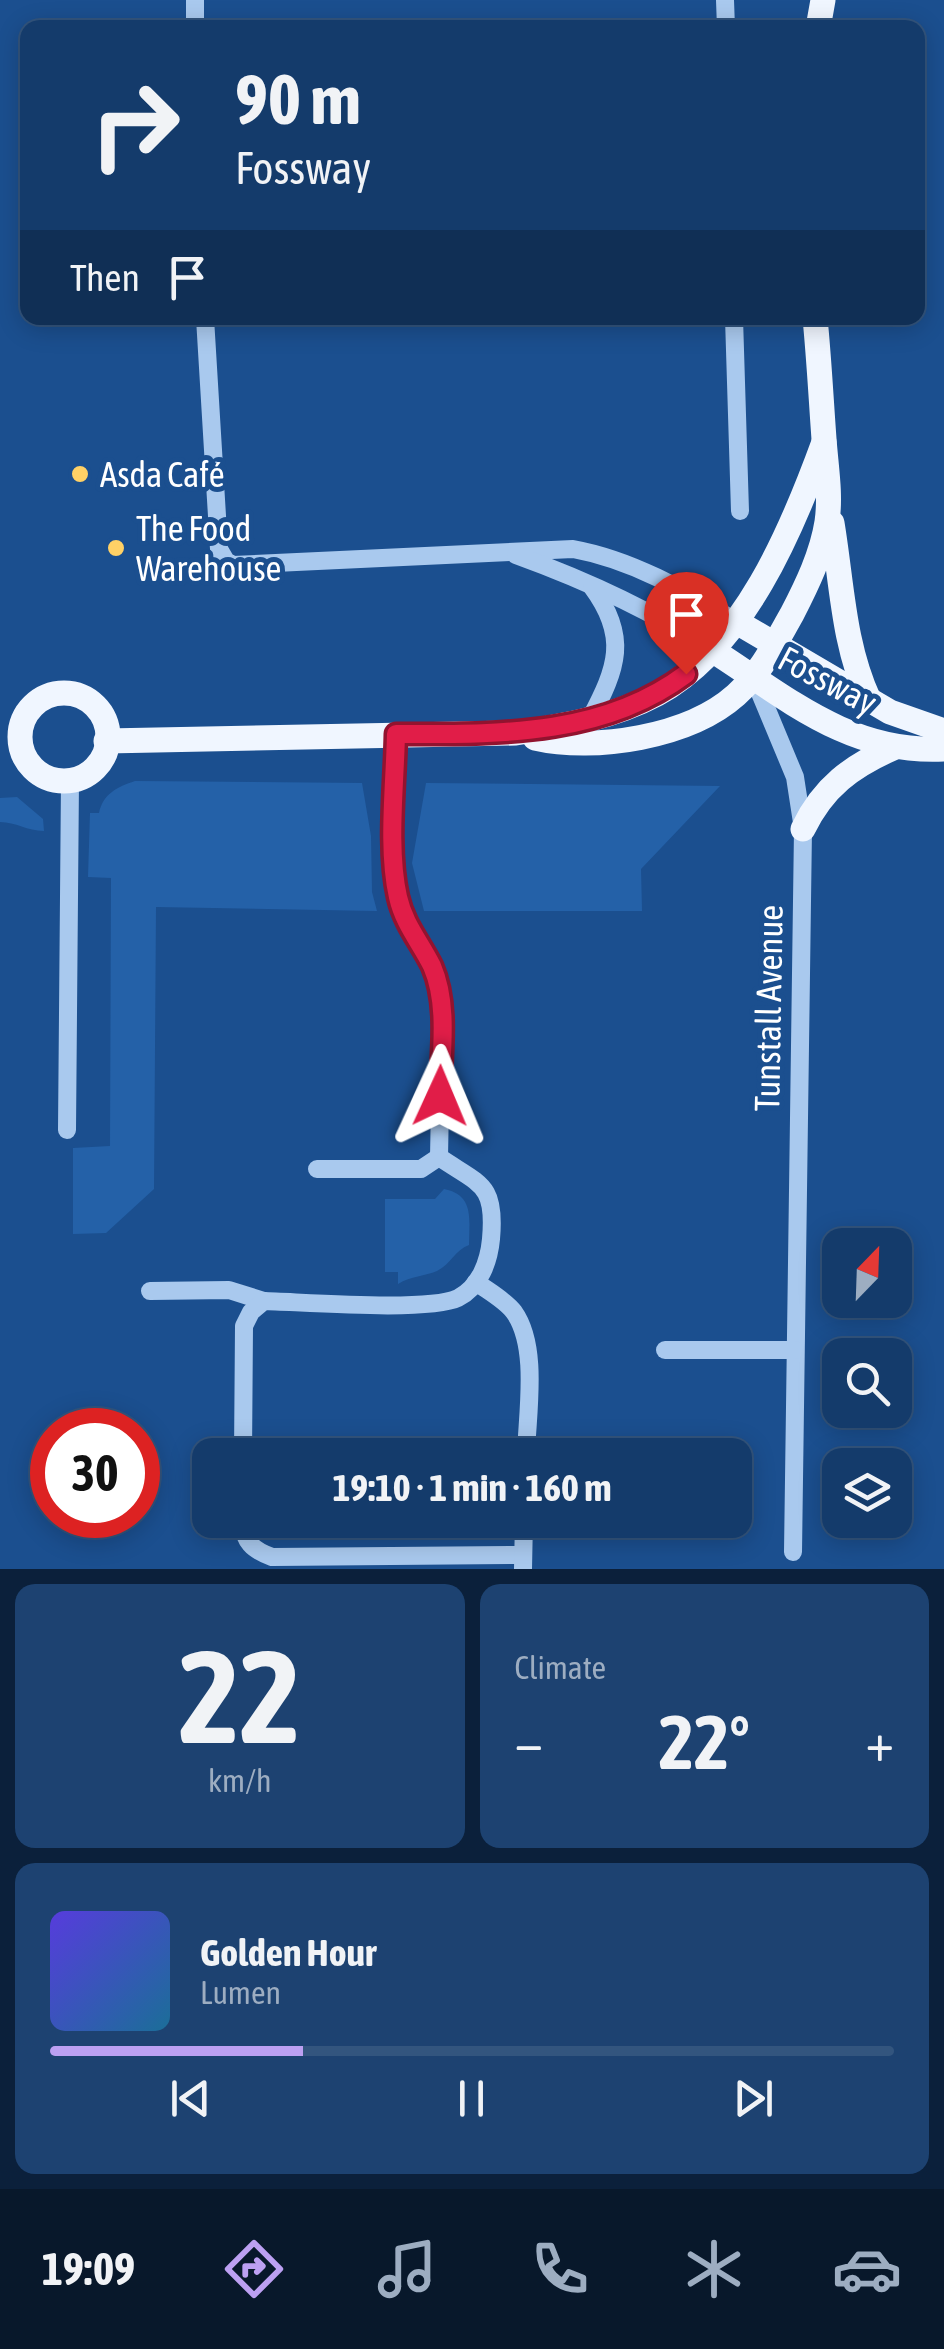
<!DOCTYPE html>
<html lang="en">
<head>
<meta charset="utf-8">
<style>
  :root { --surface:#143b6b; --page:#1d4271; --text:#f1f3f6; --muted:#9dadc1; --line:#33557e; --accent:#bca0f2 }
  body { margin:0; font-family:"Asap Condensed",sans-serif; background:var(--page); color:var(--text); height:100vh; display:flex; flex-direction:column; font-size:38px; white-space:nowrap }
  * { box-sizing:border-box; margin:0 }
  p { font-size:32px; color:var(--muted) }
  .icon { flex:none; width:55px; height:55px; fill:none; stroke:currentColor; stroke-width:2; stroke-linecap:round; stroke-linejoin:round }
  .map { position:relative; height:1569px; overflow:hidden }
  .sheet { display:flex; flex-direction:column; gap:15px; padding:15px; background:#0b203b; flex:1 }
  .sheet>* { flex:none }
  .hud { position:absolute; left:20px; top:20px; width:905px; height:305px; border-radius:20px; box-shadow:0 5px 25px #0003,0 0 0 2px var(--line); background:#143b6b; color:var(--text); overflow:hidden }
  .needle { width:65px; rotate:23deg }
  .tools { position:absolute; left:822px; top:1228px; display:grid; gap:20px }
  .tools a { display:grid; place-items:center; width:90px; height:90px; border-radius:20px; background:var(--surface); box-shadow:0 5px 25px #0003,0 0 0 2px var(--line); font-size:50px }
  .speed { position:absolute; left:30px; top:1408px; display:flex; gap:20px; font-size:50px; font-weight:700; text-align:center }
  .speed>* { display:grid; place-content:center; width:130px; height:130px; border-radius:50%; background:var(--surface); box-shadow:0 5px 25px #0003,0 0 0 2px var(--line); line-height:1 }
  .speed .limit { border:15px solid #d22; background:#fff; color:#111 }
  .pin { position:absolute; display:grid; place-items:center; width:85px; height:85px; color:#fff; margin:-102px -42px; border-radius:50% 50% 50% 0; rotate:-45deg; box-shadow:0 0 10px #0007 }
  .pin .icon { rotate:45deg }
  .me { position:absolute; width:110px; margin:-55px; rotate:1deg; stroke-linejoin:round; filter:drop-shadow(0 0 8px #0008) }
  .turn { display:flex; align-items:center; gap:35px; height:210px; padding:0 50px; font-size:45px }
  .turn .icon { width:130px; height:130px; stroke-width:2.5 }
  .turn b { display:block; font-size:70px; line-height:85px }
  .then { display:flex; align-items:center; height:95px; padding:0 50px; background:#0003; gap:20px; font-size:38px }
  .big { font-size:75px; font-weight:700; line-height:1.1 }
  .sheet .card { flex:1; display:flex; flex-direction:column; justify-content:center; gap:15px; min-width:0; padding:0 35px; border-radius:20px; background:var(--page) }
  .sheet .dial { align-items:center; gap:0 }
  .dial b { font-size:130px; line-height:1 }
  .song { display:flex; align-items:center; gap:30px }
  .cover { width:120px; height:120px; border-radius:15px; background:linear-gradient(135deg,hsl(250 70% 55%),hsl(200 70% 35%)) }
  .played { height:10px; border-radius:5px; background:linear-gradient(90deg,var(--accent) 30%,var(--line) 30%) }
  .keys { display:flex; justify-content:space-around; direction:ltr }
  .heat { display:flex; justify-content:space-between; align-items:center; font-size:55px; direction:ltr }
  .sheet .tiles { flex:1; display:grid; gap:15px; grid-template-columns:1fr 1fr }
  .card:last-child { grid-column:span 2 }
  .trip { position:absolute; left:192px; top:1438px; width:560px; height:100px; border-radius:20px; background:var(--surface); box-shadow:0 5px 25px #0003,0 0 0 2px var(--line); font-weight:700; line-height:100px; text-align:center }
  .menu { display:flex; height:160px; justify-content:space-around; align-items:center; background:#08182b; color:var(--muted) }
  .menu .icon { width:70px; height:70px }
  .menu .selected { color:var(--accent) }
  .menu b { font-size:45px; color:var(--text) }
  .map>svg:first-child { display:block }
</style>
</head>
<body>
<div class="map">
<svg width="944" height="1569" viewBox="0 0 944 1569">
  <rect width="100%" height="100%" fill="#1b4f8f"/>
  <!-- green -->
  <g fill="#2461a8">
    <path d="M 135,781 L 362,783 L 371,836 L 372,892 L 377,911 L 156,907 L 154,1189 L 106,1233 L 73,1234 L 73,1148 L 110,1146 L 111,878 L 88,877 L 90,813 L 99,813 C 103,794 117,787 135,781 Z"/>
    <path d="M 426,783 L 720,786 L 641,869 L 642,911 L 424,911 L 412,863 Z"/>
    <path d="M 17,797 L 43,819 L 44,831 C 27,831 16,822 0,822 L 0,798 Z"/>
    <path d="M 444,1189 C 475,1195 469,1220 469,1245 C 455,1250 451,1264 437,1271 C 425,1276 411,1276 398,1284 L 398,1272 L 385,1272 L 385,1199 L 435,1199 Z"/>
  </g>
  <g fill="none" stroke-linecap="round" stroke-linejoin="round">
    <!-- minor -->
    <g stroke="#a9c9ee" stroke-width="18">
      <path d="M 725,0 L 726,28"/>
      <path d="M 195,28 L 195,0"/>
      <path d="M 205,318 L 219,549 L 226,561 L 233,565 L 573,549 C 633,560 683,590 735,621"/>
      <path d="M 734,318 L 740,511"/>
      <path d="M 516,555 C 585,580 651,610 712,650"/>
      <path d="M 755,681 L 795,777 L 803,829 L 793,1552"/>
      <path d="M 590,719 C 617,668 629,637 592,587"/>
      <path d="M 67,1130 L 70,780"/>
      <path d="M 317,1169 L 421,1169 L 439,1157"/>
      <path d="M 476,1282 C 488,1291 505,1300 514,1312 C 539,1347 527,1414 526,1455"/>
      <path d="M 150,1291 L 229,1290 L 264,1301"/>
      <path d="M 665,1350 L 795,1350"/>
      <path d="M 243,1455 L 244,1326 L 251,1312 L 264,1301 C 303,1302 429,1312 458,1298 C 480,1287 489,1261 491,1239 C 496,1183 480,1185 439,1157 L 442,999 L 433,969 L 406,924 L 397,895 L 394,868 L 396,735"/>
      <path d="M 243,1520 C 243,1542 253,1550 272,1557 L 523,1555"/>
      <path d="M 523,1569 L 524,1520"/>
    </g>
    <!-- major -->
    <g stroke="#f0f6ff" stroke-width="25">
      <path d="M 818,28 L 823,0"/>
      <path d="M 832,523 C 842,583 843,644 869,700"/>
      <path d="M 735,621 L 890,712 L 944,731"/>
      <path d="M 712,650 C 787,698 850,754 944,749"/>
      <circle cx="64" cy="737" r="44"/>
      <path d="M 535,738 C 595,752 689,737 736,695 C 761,673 776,642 792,614 C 807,585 822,554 827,522 C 831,494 826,467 824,439 C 821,398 819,358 815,318"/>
      <path d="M 106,741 L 516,733 C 564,726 614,717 657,694 C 744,646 792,530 824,442"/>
      <path d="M 803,829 C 823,787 852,766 893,748"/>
    </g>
  </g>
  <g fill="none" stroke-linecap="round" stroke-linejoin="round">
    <!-- route casing -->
    <g stroke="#92132f" stroke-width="25">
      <path id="route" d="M 440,1096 C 441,1054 449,1005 432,966 C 420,942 404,924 398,897 C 387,848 395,785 396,734 C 497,734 602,737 686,674"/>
    </g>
    <!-- route -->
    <use href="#route" stroke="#e11d48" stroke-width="18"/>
  </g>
  <!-- markers -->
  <g fill="#ffd166" stroke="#1b4f8f" stroke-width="4">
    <circle cx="80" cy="474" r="10"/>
    <circle cx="116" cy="548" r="10"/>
  </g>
  <g text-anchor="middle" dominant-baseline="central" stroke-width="10" stroke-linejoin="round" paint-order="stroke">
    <!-- poi labels -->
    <g font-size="35" fill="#fff" stroke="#1b4f8f" text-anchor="start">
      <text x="100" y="474">Asda Café</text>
      <text x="136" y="528">The Food<tspan x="136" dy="40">Warehouse</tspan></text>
    </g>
    <!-- street labels -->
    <g font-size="35" fill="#fff" stroke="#1b4f8f">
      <text transform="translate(828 680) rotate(28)">Fossway</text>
      <text transform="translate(768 1008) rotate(-89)">Tunstall Avenue</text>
    </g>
  </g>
</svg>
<div class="tools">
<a><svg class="needle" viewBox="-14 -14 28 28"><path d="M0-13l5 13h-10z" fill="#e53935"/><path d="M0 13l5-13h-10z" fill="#9dadc1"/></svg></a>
<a><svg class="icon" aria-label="search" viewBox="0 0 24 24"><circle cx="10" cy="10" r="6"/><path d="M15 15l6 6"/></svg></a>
<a><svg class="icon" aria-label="layers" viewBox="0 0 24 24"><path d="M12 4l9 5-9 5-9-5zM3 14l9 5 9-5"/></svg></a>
</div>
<div class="speed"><div class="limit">30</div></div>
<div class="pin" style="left:686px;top:674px;background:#d93025"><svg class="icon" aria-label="arrive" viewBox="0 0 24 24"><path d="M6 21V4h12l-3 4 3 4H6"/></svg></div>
<svg class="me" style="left:440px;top:1096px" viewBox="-20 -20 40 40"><path d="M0-17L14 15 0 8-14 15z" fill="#e11d48" stroke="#fff" stroke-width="4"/></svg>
<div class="trip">19:10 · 1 min · 160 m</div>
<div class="hud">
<div class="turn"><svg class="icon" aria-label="right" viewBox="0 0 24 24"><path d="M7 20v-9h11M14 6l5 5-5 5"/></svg><div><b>90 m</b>Fossway</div></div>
<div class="then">Then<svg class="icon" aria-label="arrive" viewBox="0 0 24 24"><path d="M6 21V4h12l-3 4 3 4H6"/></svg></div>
</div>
</div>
<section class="sheet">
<div class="tiles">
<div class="card dial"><b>22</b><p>km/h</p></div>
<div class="card"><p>Climate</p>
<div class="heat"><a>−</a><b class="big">22°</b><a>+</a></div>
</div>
<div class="card">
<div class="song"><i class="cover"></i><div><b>Golden Hour</b><p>Lumen</p></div></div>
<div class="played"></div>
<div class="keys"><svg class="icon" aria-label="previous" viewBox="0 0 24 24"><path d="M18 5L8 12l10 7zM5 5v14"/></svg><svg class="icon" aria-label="pause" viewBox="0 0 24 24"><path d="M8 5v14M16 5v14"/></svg><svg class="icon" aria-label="next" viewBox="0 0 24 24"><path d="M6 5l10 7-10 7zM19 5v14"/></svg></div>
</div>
</div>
</section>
<nav class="menu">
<b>19:09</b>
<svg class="icon selected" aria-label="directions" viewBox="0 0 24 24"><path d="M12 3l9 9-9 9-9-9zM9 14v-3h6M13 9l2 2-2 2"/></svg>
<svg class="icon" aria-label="music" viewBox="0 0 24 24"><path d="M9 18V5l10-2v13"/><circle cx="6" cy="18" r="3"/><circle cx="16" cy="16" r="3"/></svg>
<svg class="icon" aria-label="phone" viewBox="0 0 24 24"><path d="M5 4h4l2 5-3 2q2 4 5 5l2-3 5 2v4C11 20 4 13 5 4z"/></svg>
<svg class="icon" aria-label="climate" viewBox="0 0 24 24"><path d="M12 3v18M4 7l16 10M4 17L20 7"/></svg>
<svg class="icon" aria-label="car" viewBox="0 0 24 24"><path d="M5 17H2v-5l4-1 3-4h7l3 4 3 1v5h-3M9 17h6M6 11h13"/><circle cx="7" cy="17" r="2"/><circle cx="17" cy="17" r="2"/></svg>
</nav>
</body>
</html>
